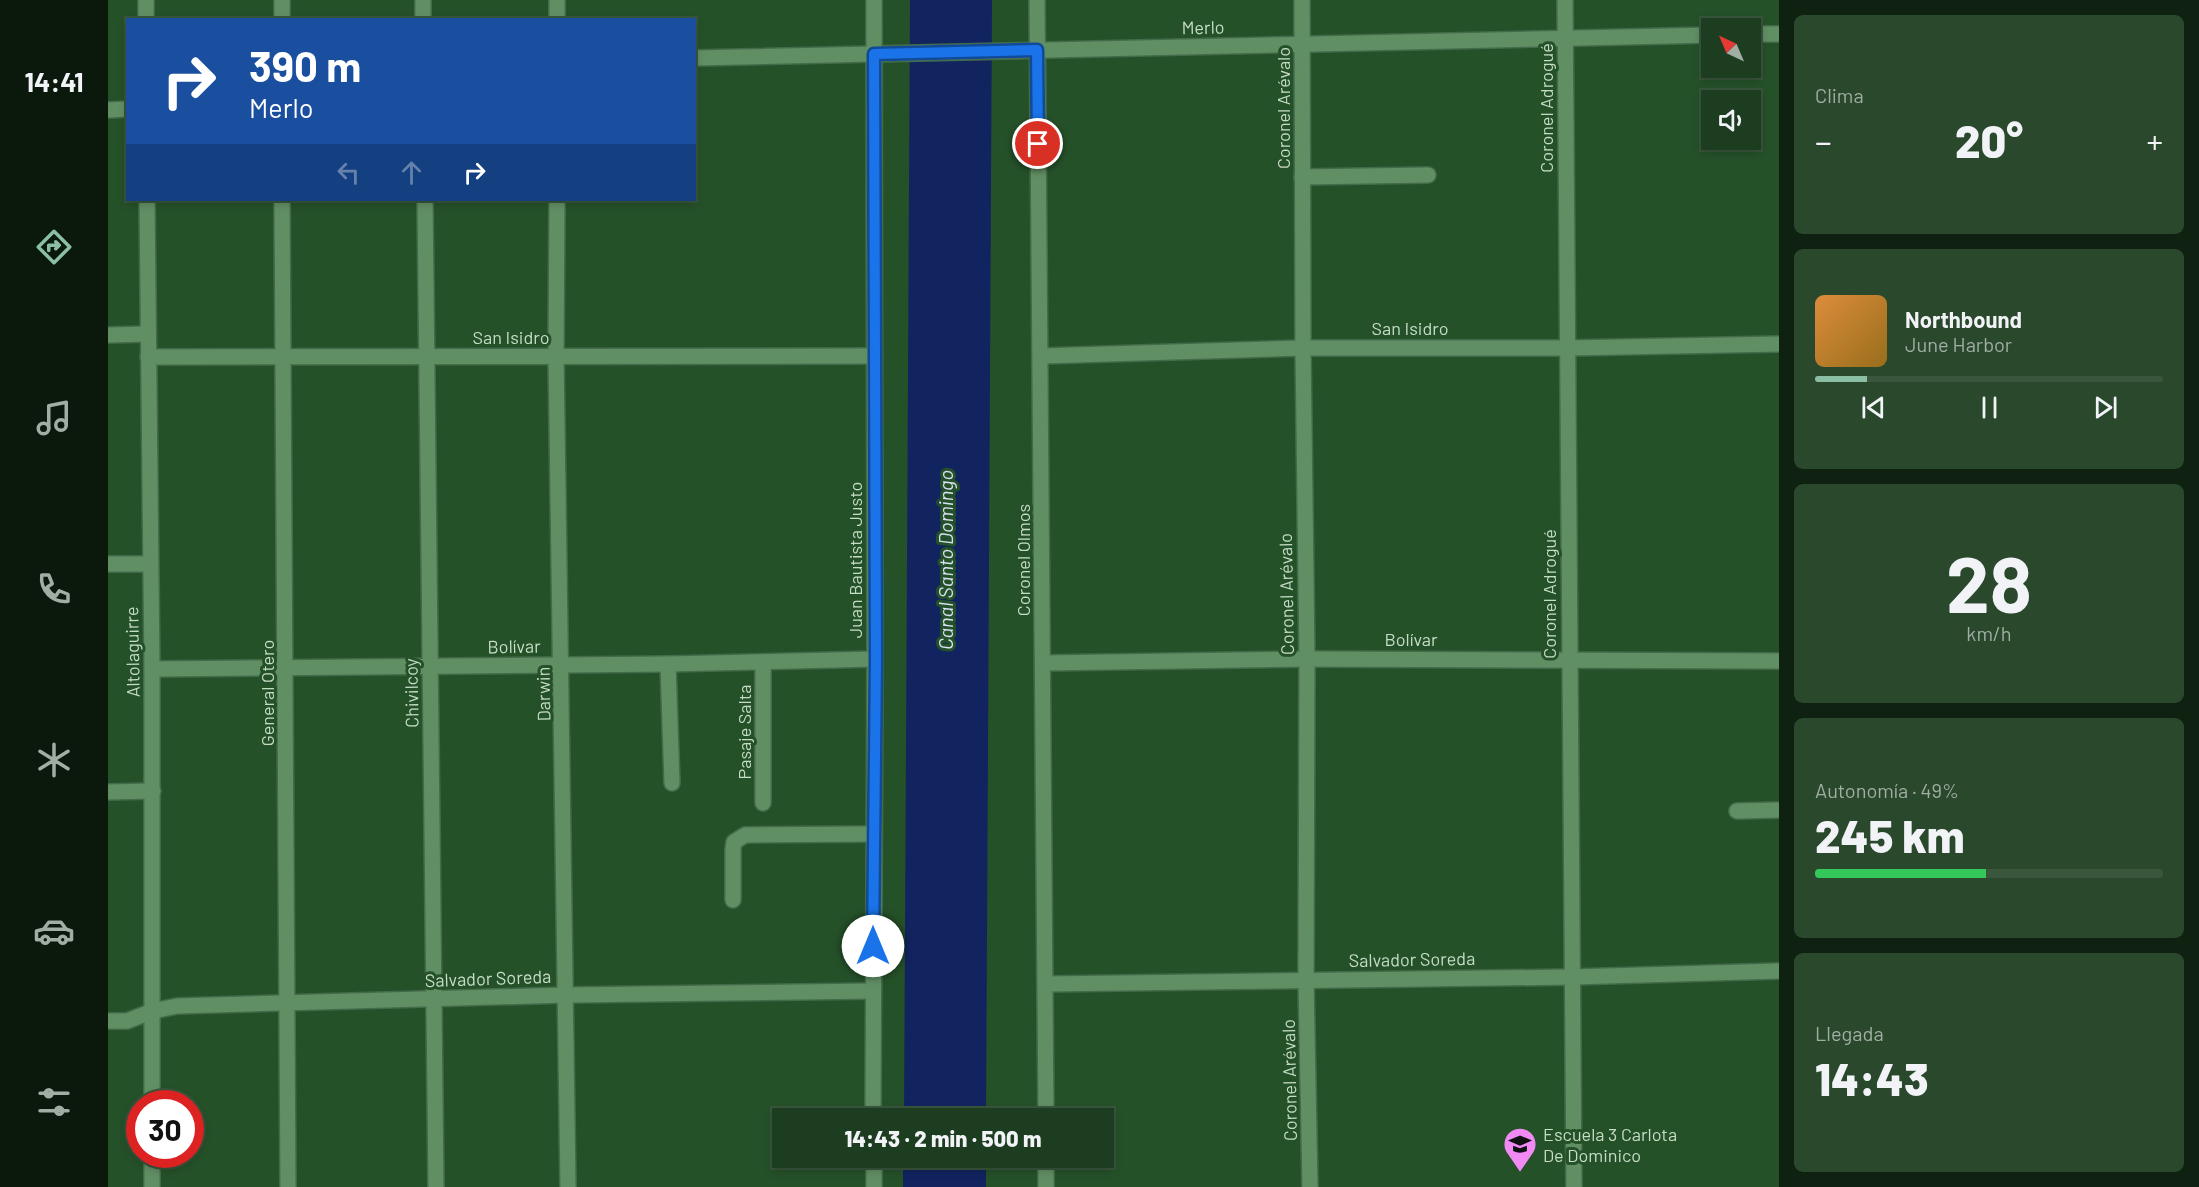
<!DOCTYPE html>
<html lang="es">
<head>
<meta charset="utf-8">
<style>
  :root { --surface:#1c3d1f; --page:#29482c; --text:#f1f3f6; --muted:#a0aea4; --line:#3a563d; --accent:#8abfa5 }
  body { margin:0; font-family:Barlow,sans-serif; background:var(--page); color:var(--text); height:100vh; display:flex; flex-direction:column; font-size:22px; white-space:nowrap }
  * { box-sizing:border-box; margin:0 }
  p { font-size:20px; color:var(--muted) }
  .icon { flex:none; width:33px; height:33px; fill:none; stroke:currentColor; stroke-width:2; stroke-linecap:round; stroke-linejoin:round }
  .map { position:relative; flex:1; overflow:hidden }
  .side { display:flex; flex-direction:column; gap:15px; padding:15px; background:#0f2211; width:420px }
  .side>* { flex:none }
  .top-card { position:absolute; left:18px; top:18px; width:570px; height:183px; border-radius:0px; box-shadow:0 3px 9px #0003,0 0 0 2px var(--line); background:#1a4fa0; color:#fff; overflow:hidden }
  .needle { width:39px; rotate:316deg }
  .tools { position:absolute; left:1593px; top:18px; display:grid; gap:12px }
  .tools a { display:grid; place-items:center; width:60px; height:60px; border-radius:0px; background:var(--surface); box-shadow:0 3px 9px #0003,0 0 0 2px var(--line); font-size:30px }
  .speed { position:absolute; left:18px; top:1090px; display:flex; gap:12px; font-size:30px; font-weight:700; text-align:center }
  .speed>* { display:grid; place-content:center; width:78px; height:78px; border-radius:50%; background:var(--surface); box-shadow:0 3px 9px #0003,0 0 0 2px var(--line); line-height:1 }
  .speed .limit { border:9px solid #d22; background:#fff; color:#111 }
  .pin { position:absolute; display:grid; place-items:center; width:51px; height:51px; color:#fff; margin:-26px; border:3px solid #fff; border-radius:50%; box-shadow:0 2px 6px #0007 }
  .me { position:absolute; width:66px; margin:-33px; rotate:0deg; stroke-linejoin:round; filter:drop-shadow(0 0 4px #0008) }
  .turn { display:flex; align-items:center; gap:21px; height:126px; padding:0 24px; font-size:27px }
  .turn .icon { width:78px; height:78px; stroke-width:2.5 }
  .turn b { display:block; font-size:42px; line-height:51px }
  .lanes { display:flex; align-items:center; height:57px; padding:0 24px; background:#0003; justify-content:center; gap:30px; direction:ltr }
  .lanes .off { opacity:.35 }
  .big { font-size:45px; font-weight:800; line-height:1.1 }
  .side .card { flex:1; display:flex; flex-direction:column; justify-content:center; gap:9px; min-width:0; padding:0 21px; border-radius:9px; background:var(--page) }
  .side .dial { align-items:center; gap:0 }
  .dial b { font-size:78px; line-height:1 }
  .song { display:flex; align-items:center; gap:18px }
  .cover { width:72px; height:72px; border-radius:9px; background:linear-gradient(135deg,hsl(30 70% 55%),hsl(40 70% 35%)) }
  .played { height:6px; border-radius:3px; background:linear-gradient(90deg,var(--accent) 15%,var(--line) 15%) }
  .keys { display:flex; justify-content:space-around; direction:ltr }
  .heat { display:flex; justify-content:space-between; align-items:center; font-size:33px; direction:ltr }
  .charge { height:9px; border-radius:4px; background:linear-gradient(90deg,#34c759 49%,var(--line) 0) }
  .trip { position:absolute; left:664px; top:1108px; width:342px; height:60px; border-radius:0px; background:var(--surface); box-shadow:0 3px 9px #0003,0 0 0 2px var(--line); font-weight:800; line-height:60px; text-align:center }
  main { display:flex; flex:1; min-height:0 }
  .dock { display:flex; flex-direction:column; width:108px; justify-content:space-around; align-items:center; background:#0b180c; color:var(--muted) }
  .dock .icon { width:42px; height:42px }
  .dock .on { color:var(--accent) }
  .dock b { font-size:27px; color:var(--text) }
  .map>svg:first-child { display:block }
</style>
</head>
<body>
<main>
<nav class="dock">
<b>14:41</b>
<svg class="icon on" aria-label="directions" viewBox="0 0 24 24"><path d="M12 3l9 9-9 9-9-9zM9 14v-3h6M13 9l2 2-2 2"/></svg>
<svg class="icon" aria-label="music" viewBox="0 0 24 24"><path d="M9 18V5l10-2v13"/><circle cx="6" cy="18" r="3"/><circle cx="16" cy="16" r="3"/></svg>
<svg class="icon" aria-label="phone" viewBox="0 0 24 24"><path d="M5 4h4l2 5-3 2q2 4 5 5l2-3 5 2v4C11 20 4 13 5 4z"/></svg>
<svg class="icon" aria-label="climate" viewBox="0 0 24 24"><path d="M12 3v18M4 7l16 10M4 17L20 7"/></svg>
<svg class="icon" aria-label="car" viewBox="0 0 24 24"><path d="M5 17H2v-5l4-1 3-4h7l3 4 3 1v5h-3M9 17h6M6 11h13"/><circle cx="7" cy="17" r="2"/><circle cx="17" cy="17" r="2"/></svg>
<svg class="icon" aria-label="filters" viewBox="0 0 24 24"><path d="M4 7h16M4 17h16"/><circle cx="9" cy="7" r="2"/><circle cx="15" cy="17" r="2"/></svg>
</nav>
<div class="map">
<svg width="1671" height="1187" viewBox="0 0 1671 1187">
  <rect width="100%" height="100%" fill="#255129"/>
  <!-- water -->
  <g fill="#112460">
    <path d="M 802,0 L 884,0 L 878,1119 L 796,1119 Z"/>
    <rect x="795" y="1158" width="83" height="29"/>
  </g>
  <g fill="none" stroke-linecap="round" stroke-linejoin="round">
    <!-- minor casing -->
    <g stroke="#446b49" stroke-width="18">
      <g id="minor">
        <path d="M 38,0 L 38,20"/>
        <path d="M 174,0 L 174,20"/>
        <path d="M 315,0 L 315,20"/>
        <path d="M 449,0 L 449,20"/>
        <path d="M 929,0 L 938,1119"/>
        <path d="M 1194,0 L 1195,348 L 1199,659 L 1198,980 L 1202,1187"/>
        <path d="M 1457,0 L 1466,1187"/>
        <path d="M 1642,34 L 1671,34"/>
        <path d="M 586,58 L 1604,35"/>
        <path d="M 0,110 L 20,109"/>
        <path d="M 1194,177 L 1320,175"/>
        <path d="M 39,200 L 44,669 L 44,1104"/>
        <path d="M 174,200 L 180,1187"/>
        <path d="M 317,200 L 328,1187"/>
        <path d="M 449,200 L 448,356 L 460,1187"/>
        <path d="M 0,335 L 40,334"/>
        <path d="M 933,356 L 1195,348 L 1459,348 L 1671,344"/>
        <path d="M 40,357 L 766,356"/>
        <path d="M 0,564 L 42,564"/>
        <path d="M 655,662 L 655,803"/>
        <path d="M 935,663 L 1199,659 L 1671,661"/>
        <path d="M 560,664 L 564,783"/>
        <path d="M 44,669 L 560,664 L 767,659"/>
        <path d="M 0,792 L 45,791"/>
        <path d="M 1629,811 L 1671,810"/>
        <path d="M 625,900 L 625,849 L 626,842 L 637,835 L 766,834"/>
        <path d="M 938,984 L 1464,977 L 1671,971"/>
        <path d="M 0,1021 L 19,1021 L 45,1011 L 69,1006 L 459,995 L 765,991"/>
        <path d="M 765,1119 L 767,659 L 766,0"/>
        <path d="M 766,1158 L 766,1187"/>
        <path d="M 44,1187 L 44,1155"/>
        <path d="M 938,1187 L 938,1158"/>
      </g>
    </g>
    <!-- minor -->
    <use href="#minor" stroke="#618f64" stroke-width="15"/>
  </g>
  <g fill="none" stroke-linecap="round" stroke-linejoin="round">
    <!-- route casing -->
    <g stroke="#114b97" stroke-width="15">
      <path id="route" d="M 765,946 L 768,659 L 766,54 L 929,50 L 930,144"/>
    </g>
    <!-- route -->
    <use href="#route" stroke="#1a73e8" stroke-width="10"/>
  </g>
  <!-- icons -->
  <defs>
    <g id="school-pin" transform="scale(1.725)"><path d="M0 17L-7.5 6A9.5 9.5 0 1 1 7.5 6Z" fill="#f18af4" stroke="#255129"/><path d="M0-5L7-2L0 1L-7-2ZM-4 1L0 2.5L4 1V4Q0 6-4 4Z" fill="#111"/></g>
  </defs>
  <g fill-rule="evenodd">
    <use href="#school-pin" x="1412" y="1144"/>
  </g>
  <g text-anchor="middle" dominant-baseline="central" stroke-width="6" stroke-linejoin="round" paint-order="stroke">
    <!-- street labels -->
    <g font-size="18" fill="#c5dcc5" stroke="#255129">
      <text transform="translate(1095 27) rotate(-1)">Merlo</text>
      <text transform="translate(1175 108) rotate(-90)">Coronel Arévalo</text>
      <text transform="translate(1438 108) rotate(-90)">Coronel Adrogué</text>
      <text x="1302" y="328">San Isidro</text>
      <text x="403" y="337">San Isidro</text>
      <text transform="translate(747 560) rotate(-90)">Juan Bautista Justo</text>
      <text transform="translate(915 560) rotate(-90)">Coronel Olmos</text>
      <text transform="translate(1178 594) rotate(-91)">Coronel Arévalo</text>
      <text transform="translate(1441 594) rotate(-90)">Coronel Adrogué</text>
      <text x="1303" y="639">Bolívar</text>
      <text transform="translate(406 646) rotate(-1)">Bolívar</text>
      <text transform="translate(24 652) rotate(-91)">Altolaguirre</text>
      <text transform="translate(159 693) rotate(-90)">General Otero</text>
      <text transform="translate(303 693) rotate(-91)">Chivilcoy</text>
      <text transform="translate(435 694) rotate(-91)">Darwin</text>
      <text transform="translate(636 732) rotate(-90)">Pasaje Salta</text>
      <text transform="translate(1304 959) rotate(-1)">Salvador Soreda</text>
      <text transform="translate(380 978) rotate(-2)">Salvador Soreda</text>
      <text transform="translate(1181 1080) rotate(-91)">Coronel Arévalo</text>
    </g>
    <!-- poi labels -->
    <g font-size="18" fill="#c5dcc5" stroke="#255129" text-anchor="start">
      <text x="1435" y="1134">Escuela 3 Carlota<tspan x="1435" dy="21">De Dominico</tspan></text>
    </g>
    <!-- water labels -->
    <g font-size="20" font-style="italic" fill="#d9e1f5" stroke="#255129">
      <text transform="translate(837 560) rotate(-90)">Canal Santo Domingo</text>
    </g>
  </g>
</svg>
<div class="tools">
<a><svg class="needle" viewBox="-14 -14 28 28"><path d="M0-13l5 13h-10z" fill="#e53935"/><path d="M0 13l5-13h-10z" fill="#a0aea4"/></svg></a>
<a><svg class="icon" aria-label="sound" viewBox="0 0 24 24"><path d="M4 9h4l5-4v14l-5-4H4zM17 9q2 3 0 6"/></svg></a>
</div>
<div class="speed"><div class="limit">30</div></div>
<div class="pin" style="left:930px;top:144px;background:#d93025"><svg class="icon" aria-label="arrive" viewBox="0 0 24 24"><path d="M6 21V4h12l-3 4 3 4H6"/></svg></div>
<svg class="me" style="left:765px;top:946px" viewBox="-20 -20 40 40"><circle r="19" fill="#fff"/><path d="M0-13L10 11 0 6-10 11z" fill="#1a73e8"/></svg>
<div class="trip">14:43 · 2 min · 500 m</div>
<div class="top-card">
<div class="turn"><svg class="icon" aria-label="right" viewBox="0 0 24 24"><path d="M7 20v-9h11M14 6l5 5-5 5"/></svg><div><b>390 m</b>Merlo</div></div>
<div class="lanes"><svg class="icon off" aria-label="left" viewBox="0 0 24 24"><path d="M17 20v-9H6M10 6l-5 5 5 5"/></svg><svg class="icon off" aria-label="ahead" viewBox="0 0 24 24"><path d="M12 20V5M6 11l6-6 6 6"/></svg><svg class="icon" aria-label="right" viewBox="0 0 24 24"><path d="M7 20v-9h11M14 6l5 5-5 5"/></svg></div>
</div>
</div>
<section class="side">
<div class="card"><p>Clima</p>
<div class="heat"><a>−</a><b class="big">20°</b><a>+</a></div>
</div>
<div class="card">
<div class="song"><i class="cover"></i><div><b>Northbound</b><p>June Harbor</p></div></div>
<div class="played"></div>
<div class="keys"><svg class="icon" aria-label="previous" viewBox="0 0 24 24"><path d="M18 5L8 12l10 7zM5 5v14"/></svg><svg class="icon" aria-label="pause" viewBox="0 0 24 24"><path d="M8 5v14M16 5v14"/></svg><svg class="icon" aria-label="next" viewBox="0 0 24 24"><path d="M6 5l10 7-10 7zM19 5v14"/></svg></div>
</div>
<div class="card dial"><b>28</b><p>km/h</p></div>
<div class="card"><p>Autonomía · 49%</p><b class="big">245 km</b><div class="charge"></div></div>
<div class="card"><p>Llegada</p><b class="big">14:43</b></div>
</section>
</main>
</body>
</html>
